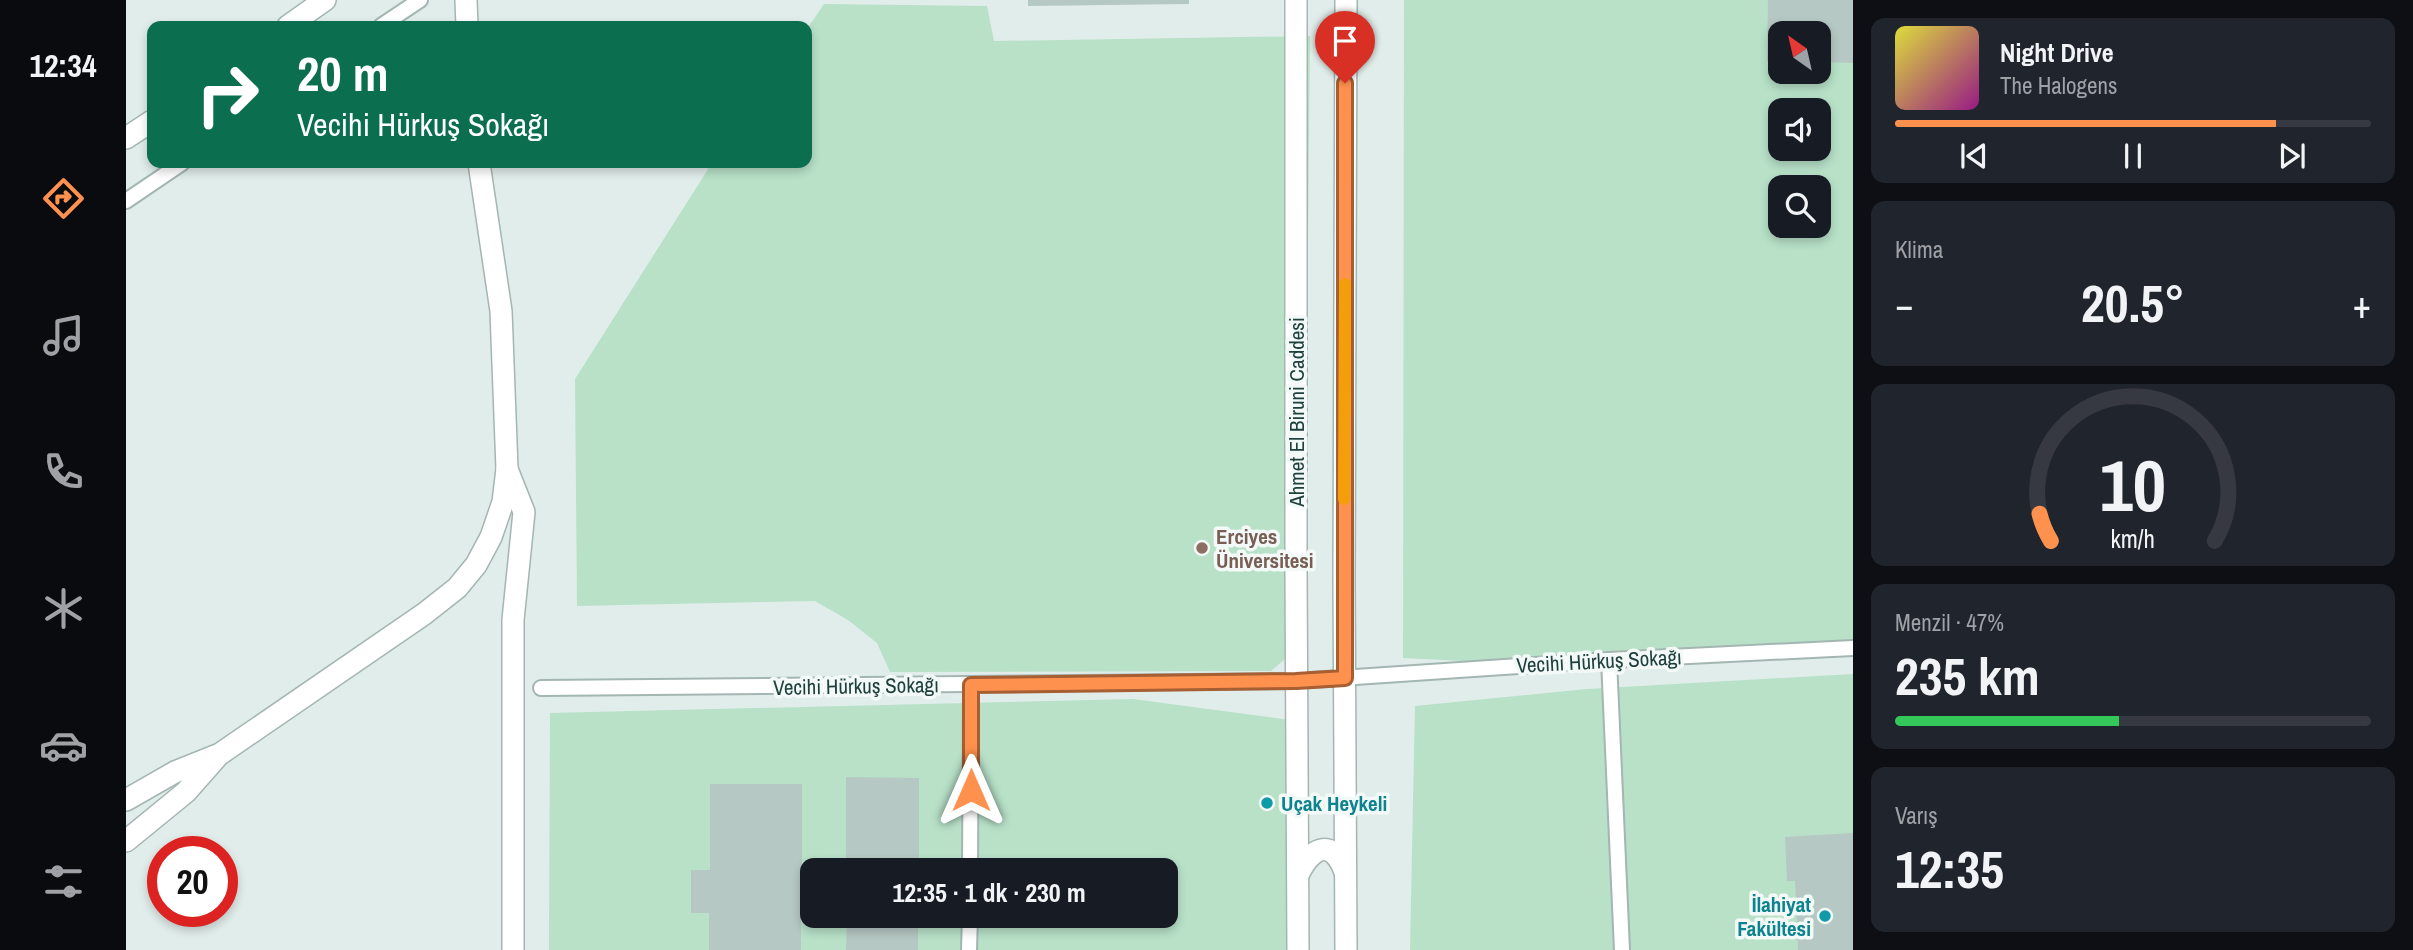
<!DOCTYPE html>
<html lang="tr">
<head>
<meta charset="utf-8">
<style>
  :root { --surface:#171b24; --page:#20242c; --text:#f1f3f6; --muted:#9ea1a6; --line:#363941; --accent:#ff914e }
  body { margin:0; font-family:"Archivo Narrow",sans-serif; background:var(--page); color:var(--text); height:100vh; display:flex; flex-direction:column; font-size:26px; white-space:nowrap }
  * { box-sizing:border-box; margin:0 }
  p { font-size:23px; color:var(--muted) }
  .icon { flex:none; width:38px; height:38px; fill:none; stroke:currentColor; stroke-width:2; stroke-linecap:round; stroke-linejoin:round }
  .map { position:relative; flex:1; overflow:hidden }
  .drawer { display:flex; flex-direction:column; gap:18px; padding:18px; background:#0d0f14; width:560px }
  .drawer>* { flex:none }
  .top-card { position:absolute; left:21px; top:21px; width:665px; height:147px; border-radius:14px; box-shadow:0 4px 10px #0003; background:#0b6e4f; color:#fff; overflow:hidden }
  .needle { width:46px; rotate:326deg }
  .fabs { position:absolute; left:1642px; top:21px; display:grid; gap:14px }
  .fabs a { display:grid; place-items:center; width:63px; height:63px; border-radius:14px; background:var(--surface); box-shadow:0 4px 10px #0003; font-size:35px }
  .speed { position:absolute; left:21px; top:836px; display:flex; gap:14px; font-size:35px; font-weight:700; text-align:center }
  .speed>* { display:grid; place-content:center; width:91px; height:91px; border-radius:50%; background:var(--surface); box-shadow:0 4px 10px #0003; line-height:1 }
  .speed .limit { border:10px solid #d22; background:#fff; color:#111 }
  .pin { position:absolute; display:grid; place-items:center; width:60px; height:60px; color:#fff; margin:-72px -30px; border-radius:50% 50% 50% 0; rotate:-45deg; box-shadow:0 0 7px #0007 }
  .pin .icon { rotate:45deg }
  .me { position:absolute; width:77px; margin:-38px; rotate:0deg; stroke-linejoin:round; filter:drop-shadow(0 0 5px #0008) }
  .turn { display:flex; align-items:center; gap:24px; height:147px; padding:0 35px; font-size:32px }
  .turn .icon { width:91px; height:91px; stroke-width:2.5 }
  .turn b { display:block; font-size:49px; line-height:60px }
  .big { font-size:52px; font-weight:800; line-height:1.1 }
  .drawer .widget { flex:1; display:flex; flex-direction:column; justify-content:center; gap:10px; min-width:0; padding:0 24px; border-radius:14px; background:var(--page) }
  .drawer .dial { align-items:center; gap:0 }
  .dial svg { height:182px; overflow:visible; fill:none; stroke:var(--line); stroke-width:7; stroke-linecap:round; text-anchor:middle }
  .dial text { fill:var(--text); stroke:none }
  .song { display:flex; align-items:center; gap:21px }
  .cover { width:84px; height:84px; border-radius:10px; background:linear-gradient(135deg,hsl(60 70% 55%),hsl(310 70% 35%)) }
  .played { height:7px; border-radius:4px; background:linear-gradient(90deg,var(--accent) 80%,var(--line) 80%) }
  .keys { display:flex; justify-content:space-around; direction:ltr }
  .heat { display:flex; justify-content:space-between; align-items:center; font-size:38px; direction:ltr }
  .charge { height:10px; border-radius:5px; background:linear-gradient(90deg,#34c759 47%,var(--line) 0) }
  .trip { position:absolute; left:674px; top:858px; width:378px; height:70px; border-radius:14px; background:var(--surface); box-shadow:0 4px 10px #0003; font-weight:800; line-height:70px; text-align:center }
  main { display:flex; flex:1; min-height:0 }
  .tabs { display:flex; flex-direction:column; width:126px; justify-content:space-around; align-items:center; background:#090b0e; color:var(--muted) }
  .tabs .icon { width:49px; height:49px }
  .tabs .current { color:var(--accent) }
  .tabs b { font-size:32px; color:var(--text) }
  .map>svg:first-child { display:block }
</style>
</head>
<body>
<main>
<nav class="tabs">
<b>12:34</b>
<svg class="icon current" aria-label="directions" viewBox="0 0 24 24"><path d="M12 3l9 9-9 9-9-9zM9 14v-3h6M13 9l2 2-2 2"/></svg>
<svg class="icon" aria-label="music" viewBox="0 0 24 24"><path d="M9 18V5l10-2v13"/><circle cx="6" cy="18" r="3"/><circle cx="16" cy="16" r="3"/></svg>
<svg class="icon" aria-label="phone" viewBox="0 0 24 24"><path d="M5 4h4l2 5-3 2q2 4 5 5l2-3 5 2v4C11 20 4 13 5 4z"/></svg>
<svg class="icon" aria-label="climate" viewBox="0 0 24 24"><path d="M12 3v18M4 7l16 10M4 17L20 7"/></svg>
<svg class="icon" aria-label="car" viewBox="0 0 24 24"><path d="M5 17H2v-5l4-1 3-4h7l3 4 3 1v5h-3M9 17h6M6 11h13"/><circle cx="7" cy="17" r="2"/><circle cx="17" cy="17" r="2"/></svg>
<svg class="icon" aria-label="filters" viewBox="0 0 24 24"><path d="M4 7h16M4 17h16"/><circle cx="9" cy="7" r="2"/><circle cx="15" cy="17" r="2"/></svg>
</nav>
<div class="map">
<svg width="1727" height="950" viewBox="0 0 1727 950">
  <rect width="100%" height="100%" fill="#e1edea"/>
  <!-- green -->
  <g fill="#b8e1c8" fill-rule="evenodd">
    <path d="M 1278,0 L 1727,0 L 1727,642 L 1376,663 L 1277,658 ZM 1654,33 L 1692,33 L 1692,72 L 1654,72 ZM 1654,110 L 1692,110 L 1692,149 L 1654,149 ZM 1654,187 L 1692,187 L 1692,226 L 1654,226 Z"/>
    <path d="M 698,4 L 861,6 L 868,41 L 1184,36 L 1178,643 L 1145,671 L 764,672 L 751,643 L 722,620 L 689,601 L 451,606 L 449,379 L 586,163 L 681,163 L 681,29 Z"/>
    <path d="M 1727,674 L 1727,950 L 1284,950 L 1289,706 L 1461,689 Z"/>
    <path d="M 1007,699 L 1164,720 L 1179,740 L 1184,950 L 423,950 L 424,713 ZM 686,870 L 1040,870 L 1040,915 L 686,915 Z"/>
  </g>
  <!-- building -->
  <g fill="#b6c8c3">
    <path d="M 902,0 L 1063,0 L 1063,4 L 902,6 Z"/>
    <path d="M 1642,0 L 1727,0 L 1727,63 L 1692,62 L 1692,33 L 1654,33 L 1654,61 L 1641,61 Z"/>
    <path d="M 720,777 L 793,778 L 793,870 L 720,870 Z"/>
    <path d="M 584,784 L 676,784 L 676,871 L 686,871 L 686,915 L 675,915 L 675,950 L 583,950 L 583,913 L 565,913 L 565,870 L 584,870 Z"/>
    <path d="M 1727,833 L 1727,950 L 1672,950 L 1669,881 L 1661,881 L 1659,837 Z"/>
    <path d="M 721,915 L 792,915 L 792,950 L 720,950 Z"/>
  </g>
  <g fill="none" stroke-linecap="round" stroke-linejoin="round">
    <!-- service casing -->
    <g stroke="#a3b6b2" stroke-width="18">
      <g id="service">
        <path d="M 255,26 L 294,0"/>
        <path d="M 0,201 L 56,163"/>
        <path d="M 1483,660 L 1496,950"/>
        <path d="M 415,688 L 1170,681 L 1483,660 L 1727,648"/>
        <path d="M 844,870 L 845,685"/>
        <path d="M 843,950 L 844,915"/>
      </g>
    </g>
    <!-- minor casing -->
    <g stroke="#a3b6b2" stroke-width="24">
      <g id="minor">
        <path d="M 162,26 L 199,0"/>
        <path d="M 0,138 L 26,121"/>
        <path d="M 381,469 L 398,512 L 387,620 L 387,950"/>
      </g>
    </g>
    <!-- tertiary casing -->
    <g stroke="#a3b6b2" stroke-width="24">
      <g id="tertiary">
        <path d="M 340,0 L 341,26"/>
        <path d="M 1170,0 L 1170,570 L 1172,950"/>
        <path d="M 1220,0 L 1218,580 L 1220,950"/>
        <path d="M 0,800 L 49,772 L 94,754 L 298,614 L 331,588 L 350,565 L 365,537 L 377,502 L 381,469 L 375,311 L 353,163"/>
        <path d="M 0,841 L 60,792 L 90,758"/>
        <path d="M 1173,873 C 1187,845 1207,839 1219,872"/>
      </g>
    </g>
    <!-- service -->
    <use href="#service" stroke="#fff" stroke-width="14"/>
    <!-- minor -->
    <use href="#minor" stroke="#fff" stroke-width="21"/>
    <!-- tertiary -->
    <use href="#tertiary" stroke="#fff" stroke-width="21"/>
  </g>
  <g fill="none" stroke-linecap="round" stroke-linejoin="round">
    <!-- route casing -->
    <g stroke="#a65e33" stroke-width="18">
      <path id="route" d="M 845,790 L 845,685 L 1170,681 L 1219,678 L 1219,83"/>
    </g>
    <!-- route -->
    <use href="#route" stroke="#ff914e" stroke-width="12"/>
    <!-- slow -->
    <path stroke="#f59e0b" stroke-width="12" d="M 1218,499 L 1219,284"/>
  </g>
  <!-- markers -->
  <circle fill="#8d6e63" stroke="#f2f9f7" stroke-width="2.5" cx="1076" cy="548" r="7"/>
  <g fill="#0f9aa8" stroke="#f2f9f7" stroke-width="2.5">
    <circle cx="1141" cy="803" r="7"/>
    <circle cx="1699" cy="916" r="7"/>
  </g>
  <g text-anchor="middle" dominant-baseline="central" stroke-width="7" stroke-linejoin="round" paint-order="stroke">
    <!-- street labels -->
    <g font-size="21" fill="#1f403c" stroke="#f2f9f7">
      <text transform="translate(1170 412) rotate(-90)">Ahmet El Biruni Caddesi</text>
      <text transform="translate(1473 661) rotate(-3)">Vecihi Hürkuş Sokağı</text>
      <text transform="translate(730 686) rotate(-1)">Vecihi Hürkuş Sokağı</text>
    </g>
    <!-- education labels -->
    <g font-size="21" font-weight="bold" fill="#785e54" stroke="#f2f9f7" text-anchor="start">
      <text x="1090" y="536">Erciyes<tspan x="1090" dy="24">Üniversitesi</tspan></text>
    </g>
    <!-- culture labels -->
    <g font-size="21" font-weight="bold" fill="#0d838f" stroke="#f2f9f7" text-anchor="start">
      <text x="1155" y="803">Uçak Heykeli</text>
      <text x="1685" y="904" text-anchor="end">İlahiyat<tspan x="1685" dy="24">Fakültesi</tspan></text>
    </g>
  </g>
</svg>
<div class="fabs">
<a><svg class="needle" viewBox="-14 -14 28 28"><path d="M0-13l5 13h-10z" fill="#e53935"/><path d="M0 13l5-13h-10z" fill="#9ea1a6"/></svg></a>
<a><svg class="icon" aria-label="sound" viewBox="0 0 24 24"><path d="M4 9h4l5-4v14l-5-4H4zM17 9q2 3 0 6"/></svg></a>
<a><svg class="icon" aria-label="search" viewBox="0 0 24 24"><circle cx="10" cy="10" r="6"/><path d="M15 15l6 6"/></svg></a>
</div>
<div class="speed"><div class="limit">20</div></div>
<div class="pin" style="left:1219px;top:83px;background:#d93025"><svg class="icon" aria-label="arrive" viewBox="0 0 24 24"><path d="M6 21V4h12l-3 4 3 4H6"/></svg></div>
<svg class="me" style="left:845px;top:790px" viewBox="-20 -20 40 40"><path d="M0-17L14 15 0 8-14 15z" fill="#ff914e" stroke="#fff" stroke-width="4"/></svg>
<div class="trip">12:35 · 1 dk · 230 m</div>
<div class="top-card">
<div class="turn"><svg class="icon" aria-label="right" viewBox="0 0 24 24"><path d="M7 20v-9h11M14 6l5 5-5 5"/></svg><div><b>20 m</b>Vecihi Hürkuş Sokağı</div></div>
</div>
</div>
<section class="drawer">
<div class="widget">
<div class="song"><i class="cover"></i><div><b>Night Drive</b><p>The Halogens</p></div></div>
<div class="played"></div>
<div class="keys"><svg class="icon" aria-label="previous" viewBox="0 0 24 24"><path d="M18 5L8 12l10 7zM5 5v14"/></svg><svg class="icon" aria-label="pause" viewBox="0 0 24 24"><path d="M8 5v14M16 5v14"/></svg><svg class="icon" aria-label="next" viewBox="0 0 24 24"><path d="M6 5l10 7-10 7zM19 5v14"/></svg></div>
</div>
<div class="widget"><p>Klima</p>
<div class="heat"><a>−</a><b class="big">20.5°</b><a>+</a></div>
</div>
<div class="widget dial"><svg viewBox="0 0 100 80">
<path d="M14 69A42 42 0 1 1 86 69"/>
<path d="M14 69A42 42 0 0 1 9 57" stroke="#ff914e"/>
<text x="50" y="56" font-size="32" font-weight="700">10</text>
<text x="50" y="72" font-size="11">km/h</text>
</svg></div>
<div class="widget"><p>Menzil · 47%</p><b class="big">235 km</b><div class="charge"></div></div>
<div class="widget"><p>Varış</p><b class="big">12:35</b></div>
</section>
</main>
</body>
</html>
